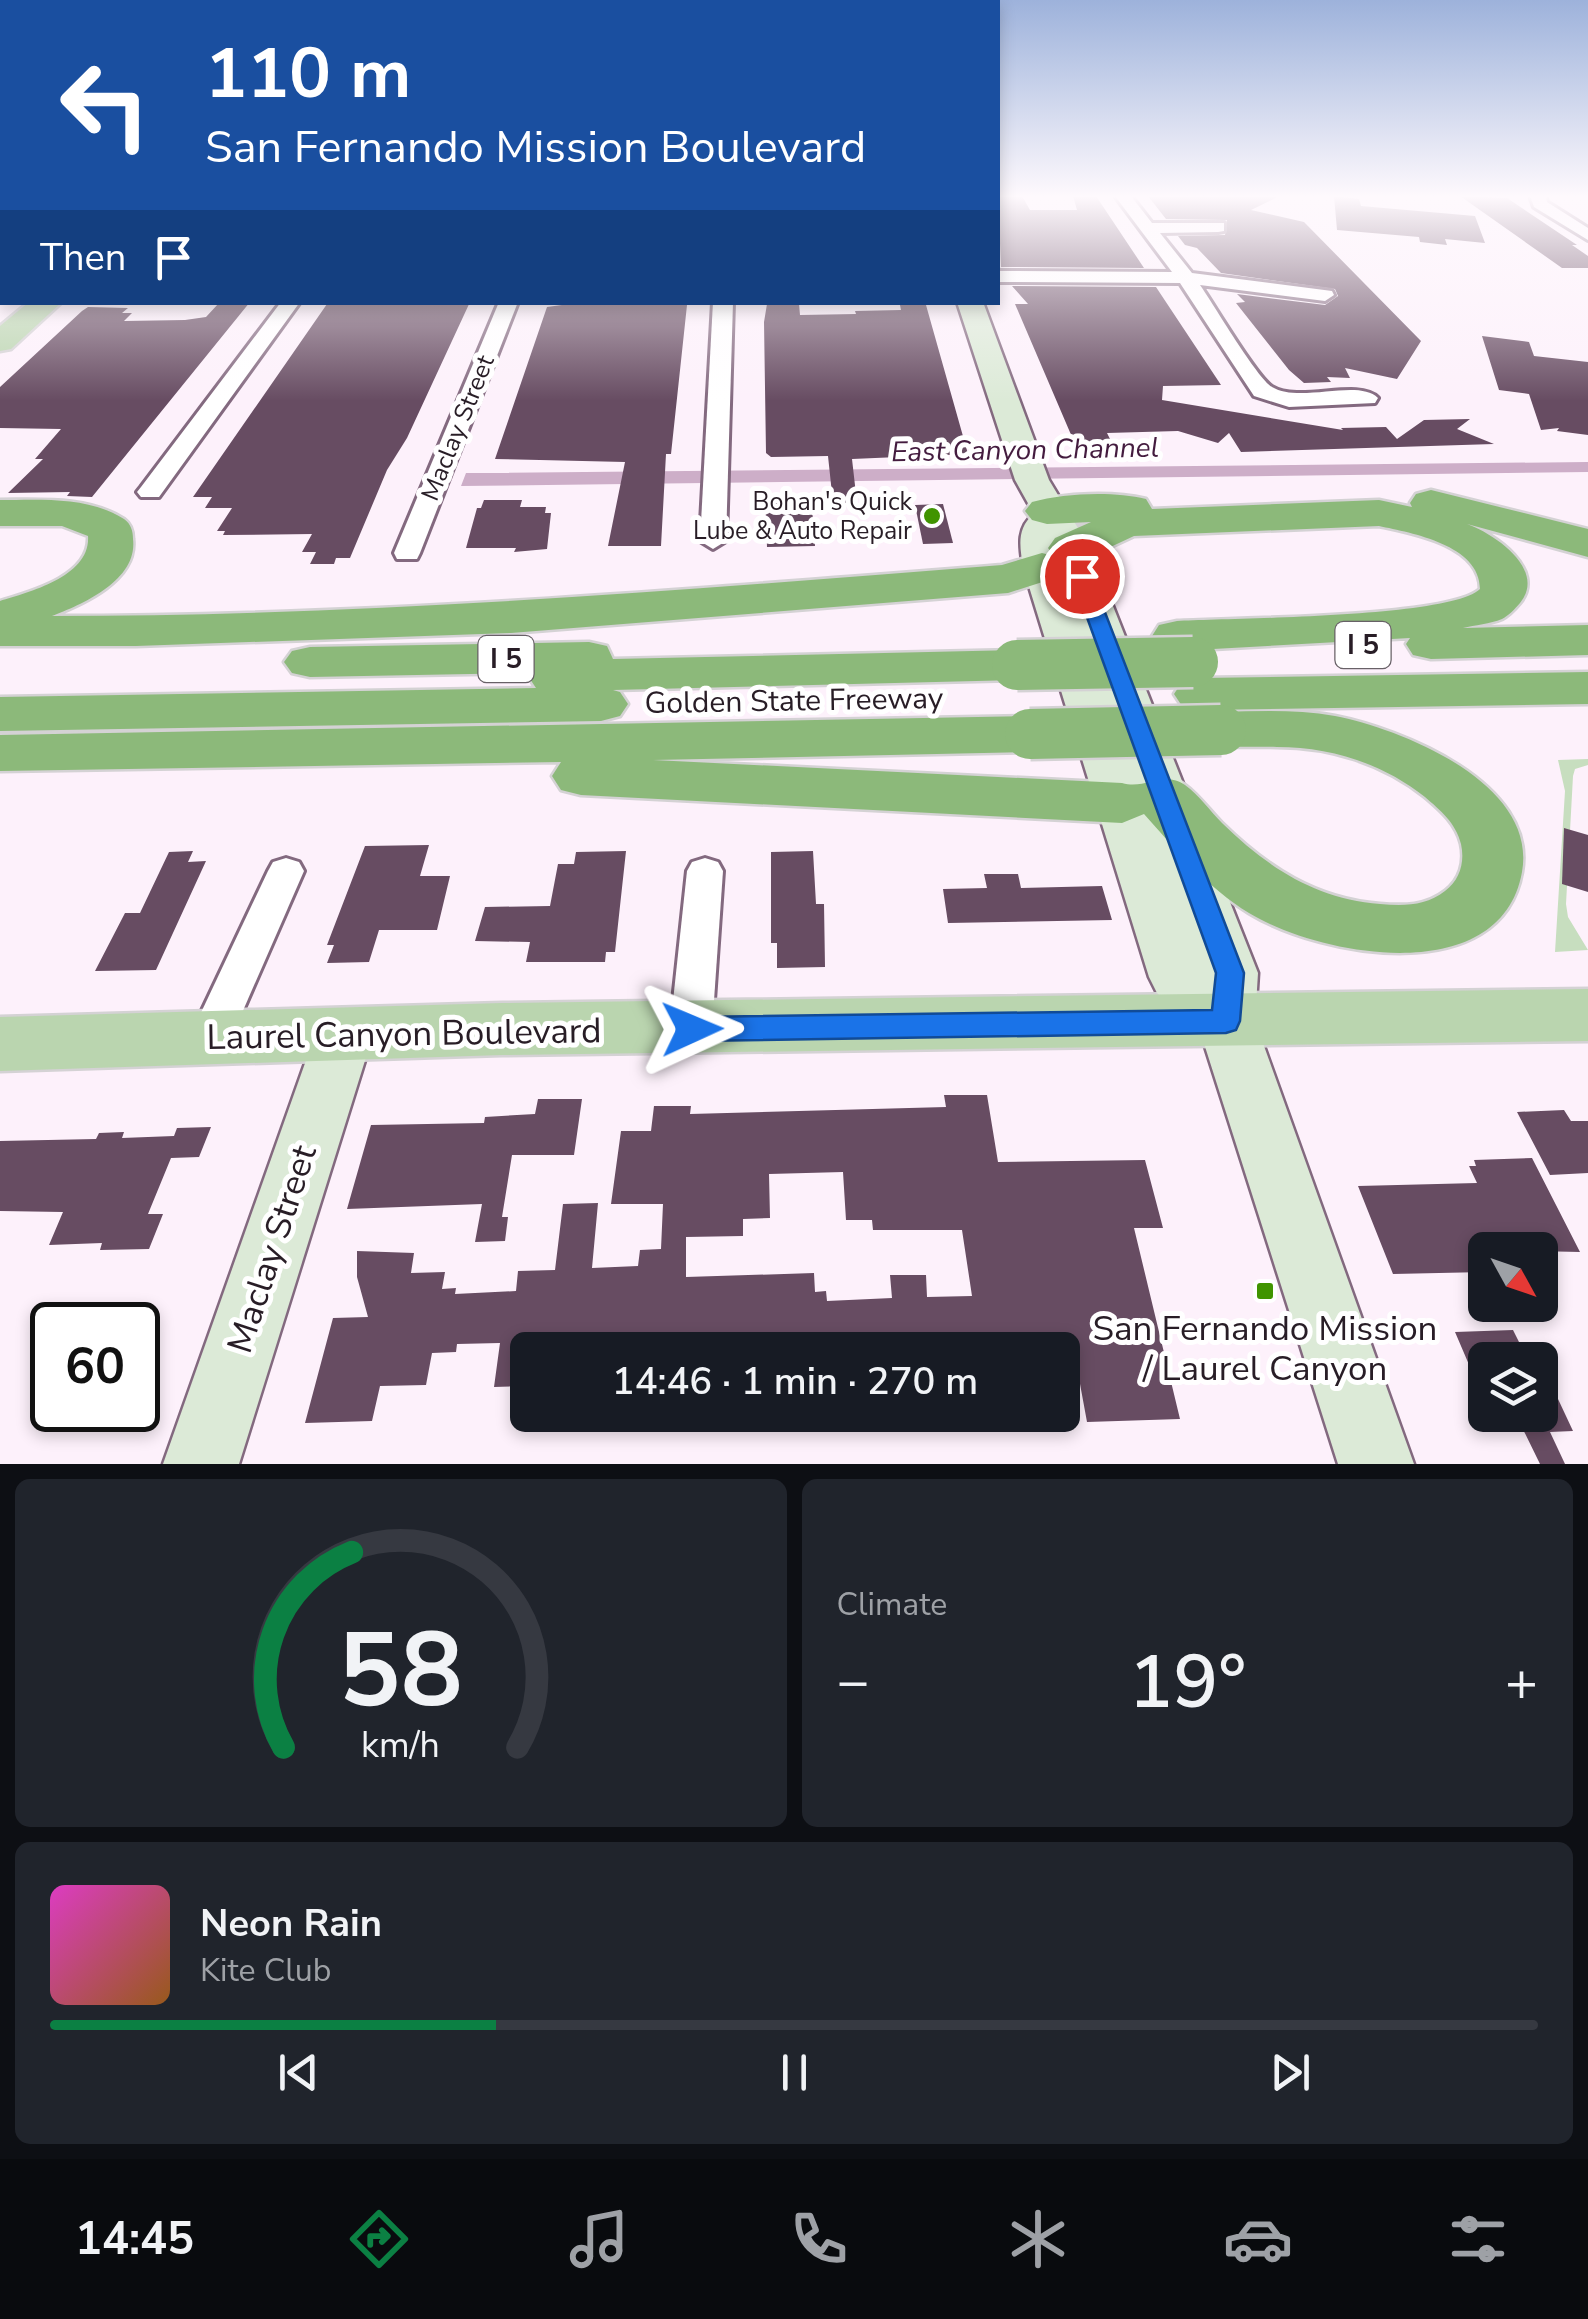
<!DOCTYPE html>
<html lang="en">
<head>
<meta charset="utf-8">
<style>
  :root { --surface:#171b24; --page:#20242c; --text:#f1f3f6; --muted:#9ea1a6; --line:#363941; --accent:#0b8043 }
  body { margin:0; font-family:"Nunito Sans",sans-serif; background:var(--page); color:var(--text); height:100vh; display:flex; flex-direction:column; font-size:38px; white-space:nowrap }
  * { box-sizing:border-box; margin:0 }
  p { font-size:32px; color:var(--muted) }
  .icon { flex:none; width:55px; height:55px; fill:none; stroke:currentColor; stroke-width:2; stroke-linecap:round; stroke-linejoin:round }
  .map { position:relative; height:1464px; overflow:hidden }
  .sheet { display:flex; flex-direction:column; gap:15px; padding:15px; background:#0d0f14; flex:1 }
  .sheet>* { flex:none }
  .top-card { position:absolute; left:0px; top:0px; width:1000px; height:305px; box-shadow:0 5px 15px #0003; background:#1a4fa0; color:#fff; overflow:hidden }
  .needle { width:65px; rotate:130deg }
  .controls { position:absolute; left:1468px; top:1232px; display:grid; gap:20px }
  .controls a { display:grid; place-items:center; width:90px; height:90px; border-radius:15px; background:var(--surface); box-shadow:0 5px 15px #0003; font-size:50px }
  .speed { position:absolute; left:30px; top:1302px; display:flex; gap:20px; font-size:50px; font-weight:700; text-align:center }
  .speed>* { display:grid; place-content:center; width:130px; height:130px; border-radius:50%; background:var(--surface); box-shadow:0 5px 15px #0003; line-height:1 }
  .speed .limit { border:5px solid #111; border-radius:15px; background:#fff; color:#111 }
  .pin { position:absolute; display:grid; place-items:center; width:85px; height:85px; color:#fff; margin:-42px; border:5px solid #fff; border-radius:50%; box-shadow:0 2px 10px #0007 }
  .me { position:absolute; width:110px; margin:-55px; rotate:89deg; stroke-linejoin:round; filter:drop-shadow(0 0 8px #0008) }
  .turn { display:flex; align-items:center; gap:35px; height:210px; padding:0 40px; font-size:45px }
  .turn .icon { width:130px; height:130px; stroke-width:2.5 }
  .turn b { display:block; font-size:70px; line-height:85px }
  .then { display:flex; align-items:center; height:95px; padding:0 40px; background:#0003; gap:20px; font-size:38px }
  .big { font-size:75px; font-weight:600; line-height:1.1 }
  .sheet .card { flex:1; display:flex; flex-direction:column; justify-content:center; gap:15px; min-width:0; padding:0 35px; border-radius:15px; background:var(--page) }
  .sheet .dial { align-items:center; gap:0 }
  .dial svg { height:260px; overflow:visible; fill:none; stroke:var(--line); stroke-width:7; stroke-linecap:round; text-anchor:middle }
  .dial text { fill:var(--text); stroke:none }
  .song { display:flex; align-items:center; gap:30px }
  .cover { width:120px; height:120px; border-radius:15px; background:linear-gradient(135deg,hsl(310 70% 55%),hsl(30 70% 35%)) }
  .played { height:10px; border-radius:5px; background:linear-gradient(90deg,var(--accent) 30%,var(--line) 30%) }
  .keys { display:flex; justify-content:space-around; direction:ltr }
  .heat { display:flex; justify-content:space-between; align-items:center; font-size:55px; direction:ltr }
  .sheet .tiles { flex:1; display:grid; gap:15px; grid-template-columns:1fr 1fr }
  .card:last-child { grid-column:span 2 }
  .trip { position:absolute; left:510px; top:1332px; width:570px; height:100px; border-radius:15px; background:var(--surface); box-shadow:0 5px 15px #0003; font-weight:600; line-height:100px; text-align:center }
  .dock { display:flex; height:160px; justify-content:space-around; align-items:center; background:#090b0e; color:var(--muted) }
  .dock .icon { width:70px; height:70px }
  .dock .current { color:var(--accent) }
  .dock b { font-size:45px; color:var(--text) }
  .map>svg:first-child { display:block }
</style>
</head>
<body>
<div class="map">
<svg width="1588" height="1464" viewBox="0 0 1588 1464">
  <rect width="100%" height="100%" fill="#fdf1fb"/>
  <!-- green -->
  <path fill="#c7debf" d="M 1588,759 L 1588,765 L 1575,769 L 1573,776 L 1566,904 L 1568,917 L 1588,950 L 1555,952 L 1565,791 L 1558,760 Z"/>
  <!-- water -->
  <path fill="#cdaec8" d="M 1588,462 L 1588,472 L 461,486 L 466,473 L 480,473 Z"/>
  <!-- building -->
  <g fill="#674c62" fill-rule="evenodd">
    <path d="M 998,196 L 1022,196 L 1030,210 L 1077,210 L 1073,196 L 1096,196 L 1144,268 L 1001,267 Z"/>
    <path d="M 1148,196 L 1280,196 L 1251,210 L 1304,222 L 1421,341 L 1397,379 L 1345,368 L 1350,378 L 1327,377 L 1331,382 L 1304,383 L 1289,370 L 1236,303 L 1245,302 L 1237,294 L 1325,305 L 1338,296 L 1335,289 L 1221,273 L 1197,248 L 1185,245 L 1178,236 L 1225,235 L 1227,220 L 1166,219 Z"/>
    <path d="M 1334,196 L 1359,199 L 1361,206 L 1475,216 L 1485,243 L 1445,239 L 1447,245 L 1420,242 L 1419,237 L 1337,230 Z"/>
    <path d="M 1460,196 L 1507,198 L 1577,245 L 1572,245 L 1588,256 L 1588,268 L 1562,268 Z"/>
    <path d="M 1012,286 L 1156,287 L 1221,385 L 1163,386 L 1162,400 L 1343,430 L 1341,428 L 1386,427 L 1397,439 L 1424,420 L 1470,419 L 1457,429 L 1494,444 L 1241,452 L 1229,433 L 1218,443 L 1178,431 L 1107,433 L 1112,443 L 1075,444 L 1015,304 L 1028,304 Z"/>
    <path d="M 250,302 L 92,497 L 67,496 L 70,492 L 8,493 L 43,459 L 35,459 L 61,429 L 0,428 L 0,387 L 82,311 L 88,307 L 128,308 L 122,313 L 132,313 L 124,321 L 185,320 L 206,317 L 219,303 Z"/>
    <path d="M 470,302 L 407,438 L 387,470 L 350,558 L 336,558 L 334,564 L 310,564 L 316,552 L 302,552 L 312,534 L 223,535 L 225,531 L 217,531 L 232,508 L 205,508 L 212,497 L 193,497 L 327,304 Z"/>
    <path d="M 584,302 L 687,305 L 671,454 L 666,454 L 661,546 L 608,546 L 625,462 L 495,459 L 547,307 Z"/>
    <path d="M 767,304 L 799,304 L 800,315 L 856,314 L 855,311 L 901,310 L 900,305 L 926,305 L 968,454 L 852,459 L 857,503 L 833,503 L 828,456 L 771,457 L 766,453 L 764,322 Z"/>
    <path d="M 1482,336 L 1529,342 L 1534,356 L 1588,362 L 1588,435 L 1557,431 L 1559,428 L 1541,430 L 1529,394 L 1499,390 Z"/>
    <path d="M 811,496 L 815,546 L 767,547 L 765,497 Z"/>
    <path d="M 484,500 L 522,500 L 520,507 L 546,507 L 545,513 L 551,513 L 547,549 L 514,552 L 516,548 L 466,548 L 477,508 L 481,508 Z"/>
    <path d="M 943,504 L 953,543 L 923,544 L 915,505 Z"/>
    <path d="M 1564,828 L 1588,835 L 1588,892 L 1562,884 Z"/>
    <path d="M 429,845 L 420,876 L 450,876 L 437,930 L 379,930 L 369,962 L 327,963 L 334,945 L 327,945 L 365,846 Z"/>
    <path d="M 193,851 L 188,862 L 206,861 L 156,970 L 95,971 L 125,913 L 140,913 L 169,852 Z"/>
    <path d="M 626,851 L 615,952 L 606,952 L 605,962 L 526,962 L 530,942 L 475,941 L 485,907 L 550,906 L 558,864 L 574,864 L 576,852 Z"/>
    <path d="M 813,851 L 816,904 L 824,904 L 825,967 L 777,968 L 777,943 L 771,943 L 771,852 Z"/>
    <path d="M 984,874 L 1018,874 L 1021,888 L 1102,886 L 1112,920 L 948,923 L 943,889 L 987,888 Z"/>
    <path d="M 944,1095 L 987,1095 L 998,1162 L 1145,1160 L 1163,1228 L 1134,1228 L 1180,1419 L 1087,1422 L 1078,1373 L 1062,1374 L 1062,1350 L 1014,1350 L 1012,1337 L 964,1339 L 965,1350 L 528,1350 L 528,1376 L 523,1376 L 522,1386 L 494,1387 L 500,1343 L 457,1344 L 456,1352 L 432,1353 L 426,1385 L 380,1386 L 372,1421 L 305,1423 L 333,1318 L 368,1317 L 357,1277 L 357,1251 L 414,1253 L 411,1273 L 445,1272 L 442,1289 L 456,1288 L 455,1294 L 516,1291 L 518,1271 L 555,1270 L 563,1204 L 598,1203 L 592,1268 L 638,1266 L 640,1250 L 661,1249 L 663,1204 L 611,1204 L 621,1131 L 651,1131 L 654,1106 L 691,1106 L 690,1114 L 946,1107 ZM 843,1172 L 846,1220 L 872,1220 L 873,1230 L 962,1230 L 972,1296 L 927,1297 L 926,1275 L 890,1275 L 892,1298 L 827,1301 L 826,1291 L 815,1292 L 814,1273 L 686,1277 L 686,1237 L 743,1236 L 743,1219 L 770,1218 L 769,1174 Z"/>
    <path d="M 538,1099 L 582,1099 L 574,1155 L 512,1155 L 502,1217 L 508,1217 L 505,1241 L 475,1242 L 482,1204 L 347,1209 L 371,1125 L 484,1123 L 485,1117 L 535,1114 Z"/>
    <path d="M 1564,1110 L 1571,1121 L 1588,1121 L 1588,1173 L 1550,1175 L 1517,1112 Z"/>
    <path d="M 211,1127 L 199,1157 L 171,1158 L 148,1214 L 163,1214 L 149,1249 L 100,1250 L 102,1243 L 49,1245 L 63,1212 L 0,1211 L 0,1141 L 96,1139 L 99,1133 L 124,1132 L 122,1138 L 174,1136 L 177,1128 Z"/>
    <path d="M 1532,1158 L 1580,1252 L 1485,1250 L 1485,1272 L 1393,1274 L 1358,1186 L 1477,1183 L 1469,1166 L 1476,1166 L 1474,1160 Z"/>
    <path d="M 1513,1330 L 1528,1360 L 1485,1360 L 1485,1402 L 1455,1332 Z"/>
    <path d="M 1558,1399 L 1573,1431 L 1550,1432 L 1565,1464 L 1540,1464 L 1516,1415 L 1540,1415 L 1540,1400 Z"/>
  </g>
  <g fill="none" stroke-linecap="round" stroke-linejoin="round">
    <!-- street casing -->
    <g stroke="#83697f" stroke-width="6">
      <g id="street">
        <path d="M 1115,196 L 1131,196 L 1152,223 L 1224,223 L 1224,231 L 1218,232 L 1160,233 L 1192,273 L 1332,291 L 1334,295 L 1325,301 L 1200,285 C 1214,305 1257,378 1272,387 C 1300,404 1358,378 1378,398 L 1375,403 L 1289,407 L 1254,396 L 1180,283 L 998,282 L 998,271 L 1172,272 Z"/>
        <path d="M 1530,196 L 1546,196 L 1547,202 L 1588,228 L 1588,240 L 1534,207 Z"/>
        <path d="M 281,302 L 300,302 L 159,497 L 141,497 L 137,492 L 141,487 Z"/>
        <path d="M 499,302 L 518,302 L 420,553 L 417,559 L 397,559 L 394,553 Z"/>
        <path d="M 713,302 L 733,302 L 726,541 L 713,549 L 700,541 Z"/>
        <path d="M 286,858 L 299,862 L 304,871 L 231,1038 L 225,1050 L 210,1055 L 195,1050 L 189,1038 L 268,871 L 273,862 Z"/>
        <path d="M 705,858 L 718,862 L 723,871 L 712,1029 L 706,1041 L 691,1046 L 676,1041 L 670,1029 L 687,871 L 692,862 Z"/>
      </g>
    </g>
    <!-- secondary casing -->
    <g stroke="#83697f" stroke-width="5">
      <g id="secondary">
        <path d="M 957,302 L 983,302 L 1049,480 L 1090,548 L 1258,973 L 1255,1021 L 1414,1464 L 1338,1464 L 1201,1034 L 1157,993 L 1149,977 L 1023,567 C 1020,547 1016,528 1034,514 L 1015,480 Z"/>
        <path d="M 344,1011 L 365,1018 L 373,1035 L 239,1464 L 163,1464 L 315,1035 L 323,1018 Z"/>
      </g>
    </g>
    <!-- primary casing -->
    <g stroke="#d4d2d4" stroke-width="5">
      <g id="primary">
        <path d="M 29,302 L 62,302 L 11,349 L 0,351 L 0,326 Z"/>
        <path d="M 1588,989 L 1588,1041 L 502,1055 L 0,1071 L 0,1017 L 502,1003 Z"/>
      </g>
    </g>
    <!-- highway casing -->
    <g stroke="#d4d2d4" stroke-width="5">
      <g id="highway">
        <path d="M 1431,490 L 1588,529 L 1588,557 L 1467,524 C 1495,534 1547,570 1520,603 C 1515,609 1508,616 1502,619 C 1490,624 1475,625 1463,628 L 1588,625 L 1588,655 L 1431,659 L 1413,655 L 1406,644 L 1410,638 L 1177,651 L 1159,647 L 1152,636 L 1159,625 L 1177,621 C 1230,618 1450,618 1480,589 C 1480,545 1412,533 1379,526 L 1134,536 L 1087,558 L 1071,562 L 1059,559 L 1065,567 L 1058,577 L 1008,593 L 511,633 L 136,646 L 0,646 L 0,601 C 30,592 91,576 88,536 L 62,526 L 0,526 L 0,500 C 40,500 88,496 124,519 C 131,524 133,531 133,539 C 138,580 83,604 52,616 C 370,616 686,590 1002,565 L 1042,553 L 1054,556 L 1048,548 L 1055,538 L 1091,522 L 1047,524 L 1032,520 L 1025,511 L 1032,502 C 1065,493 1113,491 1146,499 L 1152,509 L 1379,500 L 1412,507 L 1410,503 L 1416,494 Z"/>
        <path d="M 589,642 L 607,646 L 613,659 L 1017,650 L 1035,654 L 1043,665 L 1035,676 L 1017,680 L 613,690 L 620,692 L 628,704 L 620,716 L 601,721 L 0,731 L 0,697 L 536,688 L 526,673 L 310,677 L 292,673 L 284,662 L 292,651 L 310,647 Z"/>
        <path d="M 1588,672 L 1588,704 L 1201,710 L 1182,706 L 1174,694 L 1182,682 L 1201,678 Z"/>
        <path d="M 1221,712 C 1259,711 1297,709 1335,716 C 1401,729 1538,783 1522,872 C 1501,989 1321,957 1249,913 C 1208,888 1176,850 1144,814 L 1122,823 L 581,795 L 561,790 L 552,776 L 561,762 L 0,771 L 0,735 L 1030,716 L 1049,721 L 1058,734 L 1049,747 L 1030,752 L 653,760 L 1122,783 C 1146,790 1163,770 1185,785 C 1199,795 1210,811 1222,823 C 1268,868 1316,899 1380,904 C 1404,906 1426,906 1445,891 C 1460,880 1465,862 1461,844 C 1456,823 1440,810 1425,797 C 1382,763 1330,747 1277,747 C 1251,746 1227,749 1202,742 L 1194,730 L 1202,718 Z"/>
      </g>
    </g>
    <!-- street -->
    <use href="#street" fill="#fff" fill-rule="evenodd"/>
    <!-- secondary -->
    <use href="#secondary" fill="#dcead7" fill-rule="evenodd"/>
    <!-- primary -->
    <use href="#primary" fill="#bad5af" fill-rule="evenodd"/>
    <!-- highway -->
    <use href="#highway" fill="#8cb97a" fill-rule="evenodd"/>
    <!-- highway-bridge casing -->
    <g stroke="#d4d2d4" stroke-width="55" stroke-linecap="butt">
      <g id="highway-bridge">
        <path d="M 1017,665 L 1193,662"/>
        <path d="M 1030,734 L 1221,730"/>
      </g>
    </g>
    <!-- highway-bridge -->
    <use href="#highway-bridge" stroke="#8cb97a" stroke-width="50"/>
  </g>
  <!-- sky -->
  <linearGradient id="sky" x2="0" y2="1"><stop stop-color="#9db2db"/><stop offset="0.49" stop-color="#fef9fd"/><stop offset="1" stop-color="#fef9fd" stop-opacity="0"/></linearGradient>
  <rect width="1588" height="401" fill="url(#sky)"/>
  <!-- route -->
  <path fill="#1a73e8" stroke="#114b97" stroke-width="2.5" d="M 1082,571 L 1091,576 L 1244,973 L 1240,1021 L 1236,1030 L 1226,1033 L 692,1041 L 681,1038 L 677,1029 L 681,1020 L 692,1017 L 1212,1010 L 1216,973 L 1072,576 Z"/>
  <!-- markers -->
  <g fill="#409400" stroke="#fff" stroke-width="4">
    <circle cx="932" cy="516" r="10"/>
    <rect x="1255" y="1281" width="20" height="20" rx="5"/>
  </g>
  <g text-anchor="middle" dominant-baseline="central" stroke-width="10" stroke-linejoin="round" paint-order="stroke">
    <!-- far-street labels -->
    <g font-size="25" fill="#281d26" stroke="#fff">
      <text transform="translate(458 428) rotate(-68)">Maclay Street</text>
    </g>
    <!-- far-poi labels -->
    <g font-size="25" fill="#281d26" stroke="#fff" text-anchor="end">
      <text x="912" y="502">Bohan's Quick<tspan x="912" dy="29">Lube &amp; Auto Repair</tspan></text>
    </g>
    <!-- far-water labels -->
    <g font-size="28" font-style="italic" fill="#441c3f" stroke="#fff">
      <text transform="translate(1025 450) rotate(-1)">East Canyon Channel</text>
    </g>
    <!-- shield labels -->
    <g fill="#fff" stroke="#686167" stroke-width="2.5">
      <rect x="1335.5" y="622" width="55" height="46" rx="8"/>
      <rect x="478.5" y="636" width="55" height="46" rx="8"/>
    </g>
    <g font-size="28" font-weight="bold" fill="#281d26">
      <text x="1363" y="645">I 5</text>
      <text x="506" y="659">I 5</text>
    </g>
    <!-- street labels -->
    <g font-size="30" fill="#281d26" stroke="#fff">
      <text transform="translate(794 701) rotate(-1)">Golden State Freeway</text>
    </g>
    <!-- near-street labels -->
    <g font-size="35" fill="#281d26" stroke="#fff">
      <text transform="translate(404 1034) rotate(-1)">Laurel Canyon Boulevard</text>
      <text transform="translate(272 1249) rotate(-72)">Maclay Street</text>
    </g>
    <!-- near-poi labels -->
    <g font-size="35" fill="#281d26" stroke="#fff">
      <text x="1265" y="1328">San Fernando Mission<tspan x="1265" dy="40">/ Laurel Canyon</tspan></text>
    </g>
  </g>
</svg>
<div class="controls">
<a><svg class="needle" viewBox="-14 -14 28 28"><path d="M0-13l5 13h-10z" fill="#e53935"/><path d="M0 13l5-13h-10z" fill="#9ea1a6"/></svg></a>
<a><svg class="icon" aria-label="layers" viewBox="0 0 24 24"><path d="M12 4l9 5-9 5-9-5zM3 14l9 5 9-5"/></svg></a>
</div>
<div class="speed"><div class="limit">60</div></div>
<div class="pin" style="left:1082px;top:576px;background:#d93025"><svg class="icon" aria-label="arrive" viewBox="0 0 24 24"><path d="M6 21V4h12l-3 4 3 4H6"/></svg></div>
<svg class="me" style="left:692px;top:1029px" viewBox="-20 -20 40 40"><path d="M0-17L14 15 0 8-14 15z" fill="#1a73e8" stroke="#fff" stroke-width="4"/></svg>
<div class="trip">14:46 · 1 min · 270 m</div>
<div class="top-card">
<div class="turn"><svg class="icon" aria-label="left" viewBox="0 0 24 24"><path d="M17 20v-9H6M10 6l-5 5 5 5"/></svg><div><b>110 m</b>San Fernando Mission Boulevard</div></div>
<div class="then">Then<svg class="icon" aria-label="arrive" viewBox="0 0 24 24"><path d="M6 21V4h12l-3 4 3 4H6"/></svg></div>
</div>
</div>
<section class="sheet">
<div class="tiles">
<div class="card dial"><svg viewBox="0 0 100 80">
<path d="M14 69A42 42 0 1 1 86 69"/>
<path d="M14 69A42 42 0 0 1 35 9" stroke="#0b8043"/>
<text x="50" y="56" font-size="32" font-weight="700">58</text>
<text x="50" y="72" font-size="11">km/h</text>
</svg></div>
<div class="card"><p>Climate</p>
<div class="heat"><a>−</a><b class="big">19°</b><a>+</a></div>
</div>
<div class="card">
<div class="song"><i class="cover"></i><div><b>Neon Rain</b><p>Kite Club</p></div></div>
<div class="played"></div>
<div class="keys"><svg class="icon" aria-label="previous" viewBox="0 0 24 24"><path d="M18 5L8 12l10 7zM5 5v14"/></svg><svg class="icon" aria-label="pause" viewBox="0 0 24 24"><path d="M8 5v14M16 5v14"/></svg><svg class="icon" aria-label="next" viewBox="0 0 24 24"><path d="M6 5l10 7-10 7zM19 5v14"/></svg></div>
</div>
</div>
</section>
<nav class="dock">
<b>14:45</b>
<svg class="icon current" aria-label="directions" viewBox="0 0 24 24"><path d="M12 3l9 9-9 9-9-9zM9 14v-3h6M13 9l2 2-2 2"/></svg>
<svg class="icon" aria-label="music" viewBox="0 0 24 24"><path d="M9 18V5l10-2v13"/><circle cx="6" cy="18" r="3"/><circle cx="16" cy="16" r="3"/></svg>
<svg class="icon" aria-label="phone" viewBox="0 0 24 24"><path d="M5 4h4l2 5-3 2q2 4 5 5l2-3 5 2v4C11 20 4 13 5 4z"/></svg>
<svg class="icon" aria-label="climate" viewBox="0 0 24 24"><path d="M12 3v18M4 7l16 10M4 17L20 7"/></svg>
<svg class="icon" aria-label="car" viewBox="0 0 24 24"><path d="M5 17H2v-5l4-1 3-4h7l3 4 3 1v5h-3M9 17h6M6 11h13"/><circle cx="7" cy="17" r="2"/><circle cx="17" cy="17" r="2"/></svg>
<svg class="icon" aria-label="filters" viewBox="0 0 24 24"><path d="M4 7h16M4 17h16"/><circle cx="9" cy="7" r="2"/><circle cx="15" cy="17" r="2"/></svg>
</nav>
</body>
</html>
